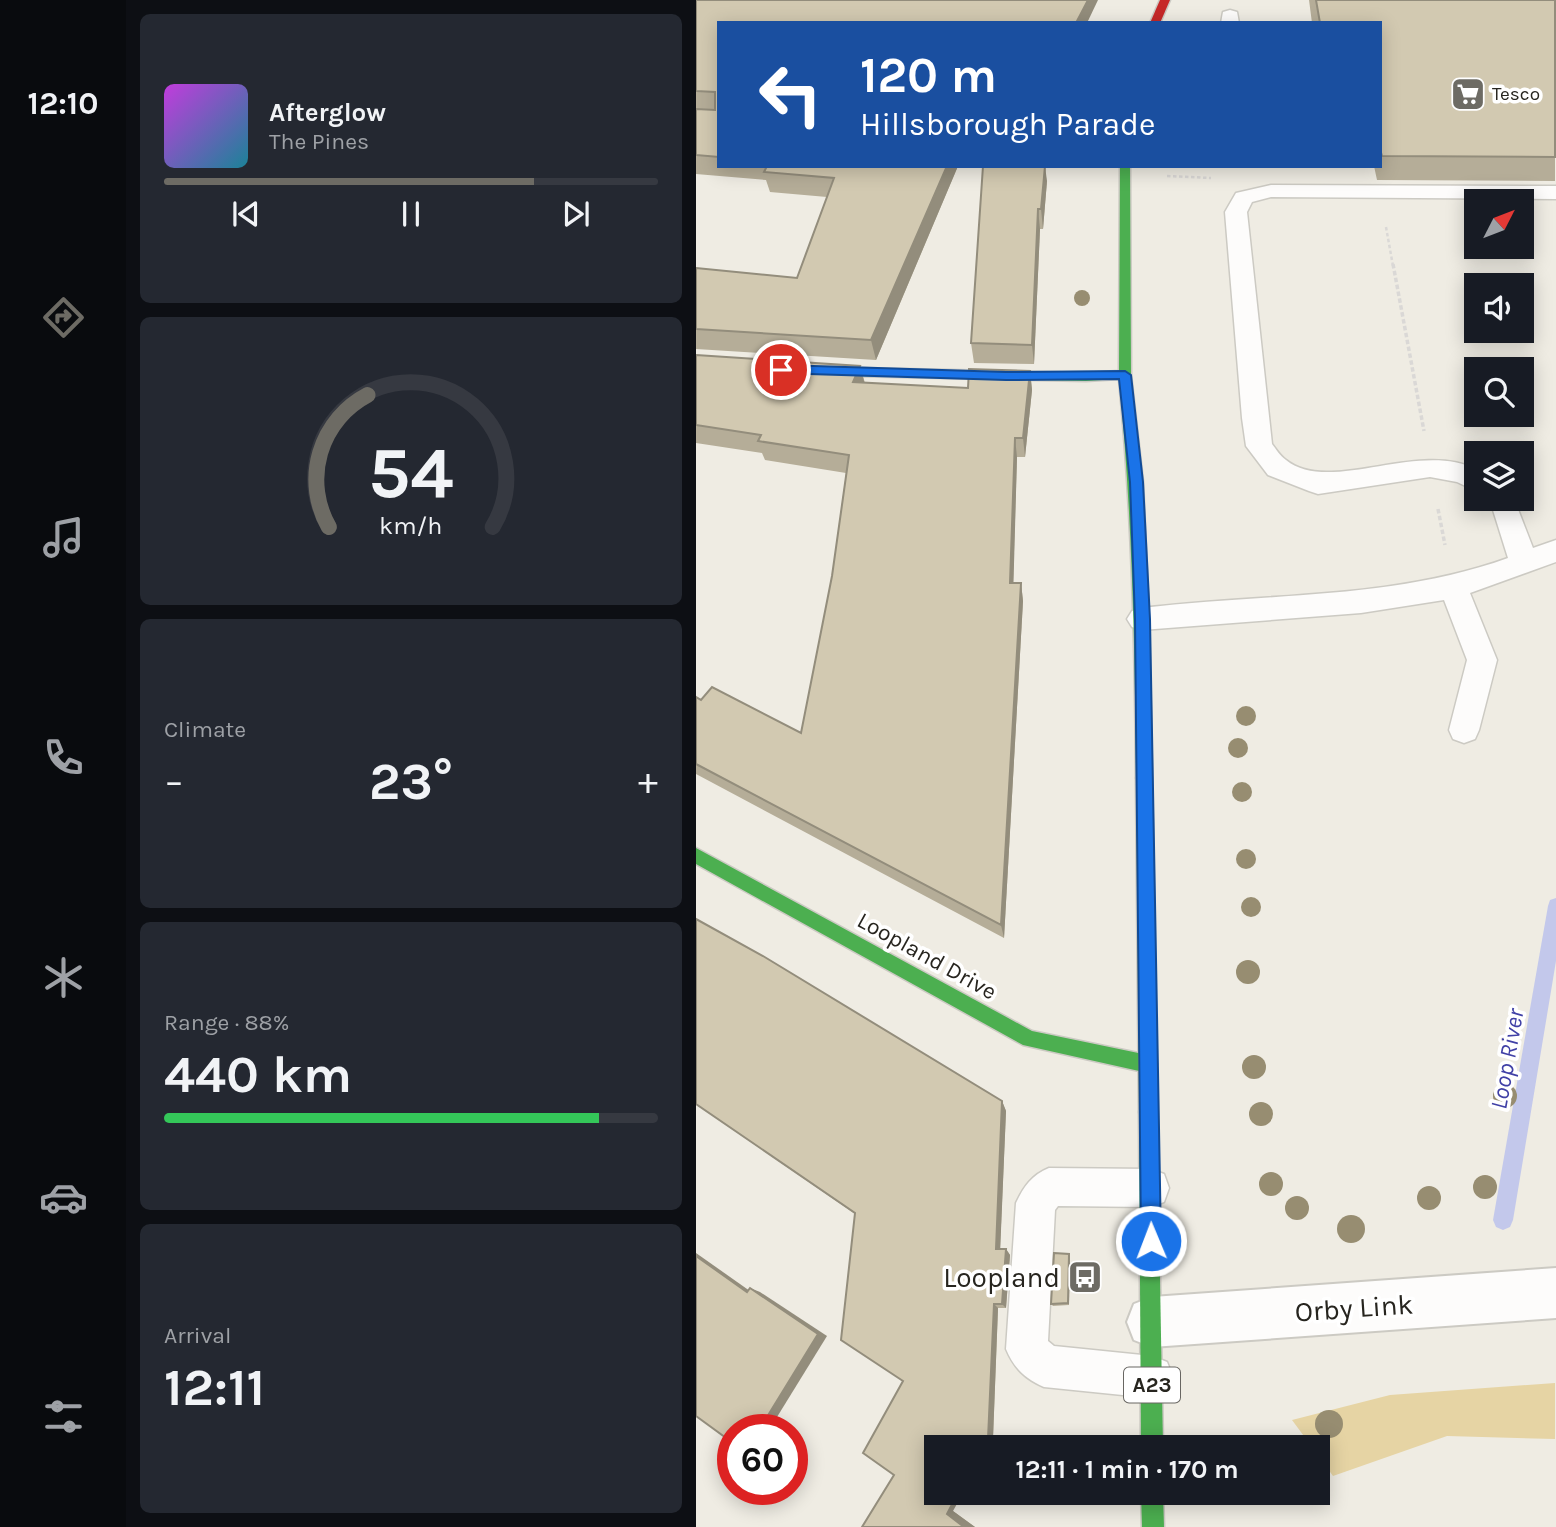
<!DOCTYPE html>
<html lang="en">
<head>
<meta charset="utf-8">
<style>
  :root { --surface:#171b24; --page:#242831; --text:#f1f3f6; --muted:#9ea1a6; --line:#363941; --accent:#6d6b64 }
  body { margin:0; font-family:Karla,sans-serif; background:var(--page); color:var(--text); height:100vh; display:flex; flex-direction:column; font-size:26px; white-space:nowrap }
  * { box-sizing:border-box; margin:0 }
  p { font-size:23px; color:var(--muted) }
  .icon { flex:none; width:38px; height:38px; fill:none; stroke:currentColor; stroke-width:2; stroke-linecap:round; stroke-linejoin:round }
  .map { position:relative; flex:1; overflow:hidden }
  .side { display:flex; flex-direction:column; gap:14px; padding:14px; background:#0d0f14; width:570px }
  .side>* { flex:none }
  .guide { position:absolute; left:21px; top:21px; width:665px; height:147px; border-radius:0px; box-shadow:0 4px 18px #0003; background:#1a4fa0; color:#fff; overflow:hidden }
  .needle { width:46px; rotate:48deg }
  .tools { position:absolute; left:768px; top:189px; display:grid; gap:14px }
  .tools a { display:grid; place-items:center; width:70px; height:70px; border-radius:0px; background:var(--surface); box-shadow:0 4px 18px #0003; font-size:35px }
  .speed { position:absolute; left:21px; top:1414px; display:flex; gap:14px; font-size:35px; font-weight:700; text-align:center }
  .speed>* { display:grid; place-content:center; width:91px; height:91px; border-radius:50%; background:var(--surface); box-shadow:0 4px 18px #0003; line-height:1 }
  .speed .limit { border:10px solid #d22; background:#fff; color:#111 }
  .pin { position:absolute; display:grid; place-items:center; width:60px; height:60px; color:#fff; margin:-30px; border:4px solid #fff; border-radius:50%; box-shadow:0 2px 7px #0007 }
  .me { position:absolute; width:77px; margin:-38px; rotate:359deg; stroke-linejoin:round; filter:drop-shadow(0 0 5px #0008) }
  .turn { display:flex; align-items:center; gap:24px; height:147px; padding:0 28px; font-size:32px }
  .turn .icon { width:91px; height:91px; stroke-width:2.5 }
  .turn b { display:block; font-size:49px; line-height:60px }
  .big { font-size:52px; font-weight:700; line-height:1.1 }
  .side .card { flex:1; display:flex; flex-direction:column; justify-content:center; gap:10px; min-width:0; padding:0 24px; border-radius:10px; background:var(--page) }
  .side .dial { align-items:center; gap:0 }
  .dial svg { height:182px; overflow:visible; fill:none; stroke:var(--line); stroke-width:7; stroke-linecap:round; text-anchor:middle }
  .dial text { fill:var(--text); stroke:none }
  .song { display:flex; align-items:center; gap:21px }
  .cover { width:84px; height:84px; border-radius:10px; background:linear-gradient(135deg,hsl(290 70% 55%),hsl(190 70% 35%)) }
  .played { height:7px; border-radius:4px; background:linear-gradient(90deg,var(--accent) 75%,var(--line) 75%) }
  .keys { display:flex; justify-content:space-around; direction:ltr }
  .heat { display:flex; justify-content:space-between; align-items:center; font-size:38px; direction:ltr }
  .charge { height:10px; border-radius:5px; background:linear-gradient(90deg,#34c759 88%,var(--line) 0) }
  .trip { position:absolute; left:228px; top:1435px; width:406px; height:70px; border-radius:0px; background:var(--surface); box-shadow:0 4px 18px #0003; font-weight:700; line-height:70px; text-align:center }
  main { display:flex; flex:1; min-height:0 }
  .tab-bar { display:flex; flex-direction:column; width:126px; justify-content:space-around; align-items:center; background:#090b0e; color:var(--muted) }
  .tab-bar .icon { width:49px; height:49px }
  .tab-bar .current { color:var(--accent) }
  .tab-bar b { font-size:32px; color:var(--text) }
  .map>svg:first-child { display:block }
</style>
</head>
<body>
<main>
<nav class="tab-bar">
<b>12:10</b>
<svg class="icon current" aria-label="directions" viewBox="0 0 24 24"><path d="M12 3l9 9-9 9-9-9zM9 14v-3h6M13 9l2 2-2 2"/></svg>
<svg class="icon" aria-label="music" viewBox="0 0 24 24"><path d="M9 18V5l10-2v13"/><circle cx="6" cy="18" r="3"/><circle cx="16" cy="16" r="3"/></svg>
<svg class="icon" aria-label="phone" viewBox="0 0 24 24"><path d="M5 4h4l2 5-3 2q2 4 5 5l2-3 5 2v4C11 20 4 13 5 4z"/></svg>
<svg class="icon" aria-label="climate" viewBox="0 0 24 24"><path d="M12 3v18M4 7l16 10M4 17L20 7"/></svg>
<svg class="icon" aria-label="car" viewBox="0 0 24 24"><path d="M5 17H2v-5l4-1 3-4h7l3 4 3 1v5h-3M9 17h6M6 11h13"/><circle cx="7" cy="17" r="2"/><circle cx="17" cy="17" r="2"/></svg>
<svg class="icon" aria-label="filters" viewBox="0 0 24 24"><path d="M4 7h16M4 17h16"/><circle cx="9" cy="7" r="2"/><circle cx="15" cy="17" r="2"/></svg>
</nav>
<section class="side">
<div class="card">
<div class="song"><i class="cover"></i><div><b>Afterglow</b><p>The Pines</p></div></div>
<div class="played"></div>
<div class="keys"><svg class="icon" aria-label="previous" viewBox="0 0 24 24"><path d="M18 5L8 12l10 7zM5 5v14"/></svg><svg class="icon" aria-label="pause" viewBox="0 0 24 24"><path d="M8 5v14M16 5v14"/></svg><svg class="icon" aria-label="next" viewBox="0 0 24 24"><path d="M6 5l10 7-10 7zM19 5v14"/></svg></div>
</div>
<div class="card dial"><svg viewBox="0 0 100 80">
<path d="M14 69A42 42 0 1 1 86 69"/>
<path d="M14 69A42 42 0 0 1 31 11" stroke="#6d6b64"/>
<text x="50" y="56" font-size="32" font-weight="700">54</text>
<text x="50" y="72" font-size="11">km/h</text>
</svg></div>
<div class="card"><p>Climate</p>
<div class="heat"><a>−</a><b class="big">23°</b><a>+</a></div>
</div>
<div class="card"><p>Range · 88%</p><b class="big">440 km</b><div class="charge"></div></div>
<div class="card"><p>Arrival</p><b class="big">12:11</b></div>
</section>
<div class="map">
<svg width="860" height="1527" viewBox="0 0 860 1527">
  <rect width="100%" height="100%" fill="#efece3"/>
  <!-- green -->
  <path fill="#e6d4a4" d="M 859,1383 L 859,1439 L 751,1436 L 637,1476 L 621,1454 L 621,1447 L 616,1447 L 596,1420 L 694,1395 Z"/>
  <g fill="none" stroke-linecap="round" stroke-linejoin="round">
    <!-- stream -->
    <path fill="#c3c8eb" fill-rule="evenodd" d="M 860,898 L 860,961 L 817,1220 L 814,1227 L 807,1230 L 800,1227 L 797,1220 L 852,906 L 854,900 Z"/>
    <!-- lane casing -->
    <g stroke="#cccac3" stroke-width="3">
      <g id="lane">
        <path d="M 534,10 L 541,12 L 543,23 L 525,23 L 527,12 Z"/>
        <path d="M 575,185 L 860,186 L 860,199 L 575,197 L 556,202 L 551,212 L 576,444 C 580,449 584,456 590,460 C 633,495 722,440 780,469 L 780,491 L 761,482 L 734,477 L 622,494 L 613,491 L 572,475 L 550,446 L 546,418 L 529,212 L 540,193 Z"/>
        <path d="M 790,499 L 818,499 L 837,548 L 860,540 L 860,562 L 774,593 L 801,660 L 783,730 L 779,739 L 768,743 L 757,739 L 753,730 L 771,660 L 748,600 L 665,613 L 446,630 L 436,627 L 431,619 L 436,611 L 446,608 C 568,593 696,600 812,558 L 797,510 Z"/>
        <path d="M 353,1168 L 454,1169 L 468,1174 L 473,1188 L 468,1202 L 454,1207 L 362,1206 L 359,1210 L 352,1341 L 358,1346 L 456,1356 L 471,1362 L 477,1377 L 471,1392 L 456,1398 L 348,1387 C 329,1379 318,1368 310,1349 L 320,1203 C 328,1186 336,1175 353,1168 Z"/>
      </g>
    </g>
    <!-- street casing -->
    <g stroke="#cccac3" stroke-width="4">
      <path id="street" d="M 860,1268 L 860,1318 L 456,1347 L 438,1340 L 431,1322 L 438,1304 L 456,1297 Z"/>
    </g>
    <!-- fast casing -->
    <g stroke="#cccac3" stroke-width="3">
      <g id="fast">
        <path d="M 424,166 L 434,166 L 435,375 L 447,482 L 453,619 L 456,778 L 454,783 L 448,785 L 442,783 L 440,778 C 439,645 436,512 423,379 L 390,381 L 112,375 L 106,371 L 112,367 L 390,373 L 423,371 Z"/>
        <path d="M 0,848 L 336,1031 L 452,1055 L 458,1058 L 461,1064 L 458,1070 L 452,1073 L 327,1045 L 0,864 Z"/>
        <path d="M 452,1103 L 459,1105 L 461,1112 L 467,1447 L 445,1447 L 443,1112 L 445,1105 Z"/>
        <path d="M 445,1493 L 467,1493 L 468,1527 L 446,1527 Z"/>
      </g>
    </g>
    <!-- slow casing -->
    <g stroke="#cccac3" stroke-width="3">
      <path id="slow" d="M 448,771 L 454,773 L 456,778 L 461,1112 L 459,1119 L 452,1121 L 445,1119 L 443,1112 L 440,778 L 442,773 Z"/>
    </g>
    <!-- jam casing -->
    <g stroke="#cccac3" stroke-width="3">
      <path id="jam" d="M 464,0 L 474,0 L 464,23 L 454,23 Z"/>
    </g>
    <!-- path-far1 -->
    <g stroke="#dad8d6" stroke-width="2.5" stroke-dasharray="3.5 2.5" stroke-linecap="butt">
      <path d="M 471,176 L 515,178"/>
      <path d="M 690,227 L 697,266"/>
    </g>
    <!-- path -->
    <g stroke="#dad8d6" stroke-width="3.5" stroke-dasharray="4.5 2.5" stroke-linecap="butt">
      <path d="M 697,264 L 728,431"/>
      <path d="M 742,509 L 749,545"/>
    </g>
    <!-- lane -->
    <use href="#lane" fill="#fdfcfb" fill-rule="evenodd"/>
    <!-- street -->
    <use href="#street" fill="#fdfcfb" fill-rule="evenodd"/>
    <!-- fast -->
    <use href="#fast" fill="#4caf50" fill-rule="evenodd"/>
    <!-- slow -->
    <use href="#slow" fill="#ffc107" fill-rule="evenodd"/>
    <!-- jam -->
    <use href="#jam" fill="#c62828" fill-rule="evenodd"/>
  </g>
  <!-- trees -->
  <g fill="#978d71">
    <circle cx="386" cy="298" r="8"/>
    <circle cx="550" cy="716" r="10"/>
    <circle cx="542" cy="748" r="10"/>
    <circle cx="546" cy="792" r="10"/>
    <circle cx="550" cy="859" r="10"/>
    <circle cx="555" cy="907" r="10"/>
    <circle cx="552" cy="972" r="12"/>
    <circle cx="558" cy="1067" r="12"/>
    <circle cx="809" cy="1096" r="12"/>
    <circle cx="565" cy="1114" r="12"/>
    <circle cx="575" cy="1184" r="12"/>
    <circle cx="789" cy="1187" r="12"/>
    <circle cx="733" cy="1198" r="12"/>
    <circle cx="601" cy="1208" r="12"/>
    <circle cx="655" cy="1229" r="14"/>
    <circle cx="633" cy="1424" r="14"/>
  </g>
  <!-- wall -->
  <g fill="#b5ad98">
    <path d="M 0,0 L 23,23 L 23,166 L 262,166 L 180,360 L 0,349 L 0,268 L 101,278 L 131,197 L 74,192 L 70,180 L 0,174 Z"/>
    <path d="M 613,0 L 859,0 L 859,181 L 681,180 L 678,166 L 684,166 L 684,23 L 616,23 Z"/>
    <path d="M 351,181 L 347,229 L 344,229 L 338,364 L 278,363 L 275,343 Z"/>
    <path d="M 0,355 L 164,366 L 169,383 L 272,388 L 334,371 L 336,390 L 329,457 L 321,457 L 317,583 L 325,583 L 327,601 L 308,938 L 0,774 L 0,697 L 105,733 L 136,576 L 150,473 L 69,460 L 66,453 L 0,443 Z"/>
    <path d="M 0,919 L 306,1101 L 310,1111 L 304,1249 L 310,1249 L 314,1255 L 310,1308 L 302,1308 L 297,1438 L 292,1447 L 240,1447 L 257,1511 L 279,1527 L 166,1527 L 198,1475 L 207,1381 L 159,1214 L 0,1104 Z"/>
    <path d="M 373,1254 L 373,1305 L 357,1306 L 355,1304 Z"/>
  </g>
  <!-- shaded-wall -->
  <g fill="#938d7c">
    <path d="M 392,0 L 402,0 L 391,23 L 380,23 Z"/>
    <path d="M 251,166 L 262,166 L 180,360 L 175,340 Z"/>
    <path d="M 349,166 L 351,181 L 347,229 L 345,209 Z"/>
    <path d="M 342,209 L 344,229 L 338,364 L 336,345 Z"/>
    <path d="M 164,366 L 169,385 L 157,382 Z"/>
    <path d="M 334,371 L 336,390 L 329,457 L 327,438 Z"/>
    <path d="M 319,438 L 321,457 L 317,600 L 314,583 Z"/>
    <path d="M 325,583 L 327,601 L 308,938 L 305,925 Z"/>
    <path d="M 306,1101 L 310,1111 L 304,1254 L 300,1249 Z"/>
    <path d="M 310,1249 L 314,1255 L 310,1308 L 306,1304 Z"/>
    <path d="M 0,1253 L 61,1296 L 51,1292 L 0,1256 Z"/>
    <path d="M 373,1254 L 374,1256 L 373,1305 L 372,1303 Z"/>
    <path d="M 54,1288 L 64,1292 L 131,1336 L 73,1430 L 63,1430 Z"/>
    <path d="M 298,1304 L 302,1308 L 297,1438 L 292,1447 L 288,1447 Z"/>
    <path d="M 262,1493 L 267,1493 L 257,1511 L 279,1527 L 268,1527 L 251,1514 Z"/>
  </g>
  <!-- building -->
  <g fill="#d2c9b1" stroke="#938d7c" stroke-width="2">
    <path d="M 0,0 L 392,0 L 380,23 L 23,23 L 23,157 L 0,155 L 0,109 L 19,110 L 19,92 L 0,91 Z"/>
    <path d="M 620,0 L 859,0 L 859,157 L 686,156 L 684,149 L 684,23 L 624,23 Z"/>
    <path d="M 71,166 L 251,166 L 175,340 L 0,329 L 0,268 L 101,278 L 138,178 L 68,172 Z"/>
    <path d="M 287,166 L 349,166 L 345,209 L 342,209 L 336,345 L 275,343 Z"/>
    <path d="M 0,355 L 164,366 L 157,382 L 272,388 L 273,369 L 334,371 L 327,438 L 319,438 L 314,583 L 325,583 L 305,925 L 0,764 L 0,697 L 5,700 L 16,687 L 105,733 L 136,576 L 153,455 L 62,441 L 65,435 L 0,425 Z"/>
    <path d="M 0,919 L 67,956 L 306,1101 L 300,1249 L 310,1249 L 306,1304 L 298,1304 L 292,1439 L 288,1447 L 240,1447 L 240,1493 L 262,1493 L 251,1514 L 268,1527 L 166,1527 L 198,1475 L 167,1453 L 207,1381 L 145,1340 L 159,1213 L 0,1104 Z"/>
    <path d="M 358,1253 L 373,1254 L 372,1303 L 355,1304 Z"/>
    <path d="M 0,1256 L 51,1292 L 54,1288 L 122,1334 L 63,1430 L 37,1430 L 37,1443 L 0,1416 Z"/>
  </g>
  <!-- route -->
  <path fill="#1a73e8" stroke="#114b97" stroke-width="2" d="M 85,365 L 310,372 L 429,371 L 435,375 L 447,482 L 454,619 L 465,1241 L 462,1249 L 455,1251 L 448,1249 L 445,1241 L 439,619 L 434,482 L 423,379 L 310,380 L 80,373 L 78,370 Z"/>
  <!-- icons -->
  <defs>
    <g id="supermarket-square" transform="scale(1.75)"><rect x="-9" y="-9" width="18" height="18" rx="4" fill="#6d6b64" stroke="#fff"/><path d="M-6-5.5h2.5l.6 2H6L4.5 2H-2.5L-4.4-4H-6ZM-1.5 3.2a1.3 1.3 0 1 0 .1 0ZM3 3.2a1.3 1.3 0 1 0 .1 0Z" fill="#fff"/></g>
    <g id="bus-square" transform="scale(1.75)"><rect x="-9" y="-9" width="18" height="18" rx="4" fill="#6d6b64" stroke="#fff"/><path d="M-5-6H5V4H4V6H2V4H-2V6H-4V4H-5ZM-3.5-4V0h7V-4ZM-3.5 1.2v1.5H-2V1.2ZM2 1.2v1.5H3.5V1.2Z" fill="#fff"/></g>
  </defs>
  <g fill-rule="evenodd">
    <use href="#supermarket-square" x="772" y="94"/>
    <use href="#bus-square" x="389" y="1277"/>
  </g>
  <g text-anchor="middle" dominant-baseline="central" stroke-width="7" stroke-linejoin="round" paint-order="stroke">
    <!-- far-poi labels -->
    <g font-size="19" fill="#27251f" stroke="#fff" text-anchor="start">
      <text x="796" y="94">Tesco</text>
    </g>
    <!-- shield labels -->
    <rect fill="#fff" stroke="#686662" stroke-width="2" x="428" y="1367.5" width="56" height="35" rx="5"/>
    <g font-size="21" font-weight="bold" fill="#27251f">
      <text x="456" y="1385">A23</text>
    </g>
    <!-- street labels -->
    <g font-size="23" fill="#27251f" stroke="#fff">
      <text transform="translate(231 956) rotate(29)">Loopland Drive</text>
    </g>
    <!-- water labels -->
    <g font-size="24" font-style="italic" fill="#4040a6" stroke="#fff">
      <text transform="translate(811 1059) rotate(-80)">Loop River</text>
    </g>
    <!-- near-poi labels -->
    <g font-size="28" fill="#27251f" stroke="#fff" text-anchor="end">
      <text x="364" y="1277">Loopland</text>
    </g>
    <!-- near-street labels -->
    <g font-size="28" fill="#27251f" stroke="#fff">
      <text transform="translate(658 1308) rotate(-4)">Orby Link</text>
    </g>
  </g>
</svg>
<div class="tools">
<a><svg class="needle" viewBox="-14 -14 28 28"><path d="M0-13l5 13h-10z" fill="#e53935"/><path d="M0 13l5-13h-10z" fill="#9ea1a6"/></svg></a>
<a><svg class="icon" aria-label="sound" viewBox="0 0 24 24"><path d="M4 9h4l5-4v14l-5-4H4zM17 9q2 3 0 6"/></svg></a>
<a><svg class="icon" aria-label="search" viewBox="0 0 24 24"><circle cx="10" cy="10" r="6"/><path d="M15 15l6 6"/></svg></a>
<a><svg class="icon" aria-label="layers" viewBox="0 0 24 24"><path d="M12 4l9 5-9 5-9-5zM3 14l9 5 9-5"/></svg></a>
</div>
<div class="speed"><div class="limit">60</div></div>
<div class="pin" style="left:85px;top:370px;background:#d93025"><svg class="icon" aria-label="arrive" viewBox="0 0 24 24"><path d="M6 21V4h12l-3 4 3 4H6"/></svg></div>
<svg class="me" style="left:455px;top:1241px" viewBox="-20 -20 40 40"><circle r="17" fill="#1a73e8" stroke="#fff" stroke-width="3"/><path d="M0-11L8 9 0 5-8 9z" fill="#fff"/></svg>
<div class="trip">12:11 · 1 min · 170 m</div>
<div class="guide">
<div class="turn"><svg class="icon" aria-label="left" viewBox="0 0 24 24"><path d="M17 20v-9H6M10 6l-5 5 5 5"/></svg><div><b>120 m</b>Hillsborough Parade</div></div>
</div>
</div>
</main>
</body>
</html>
